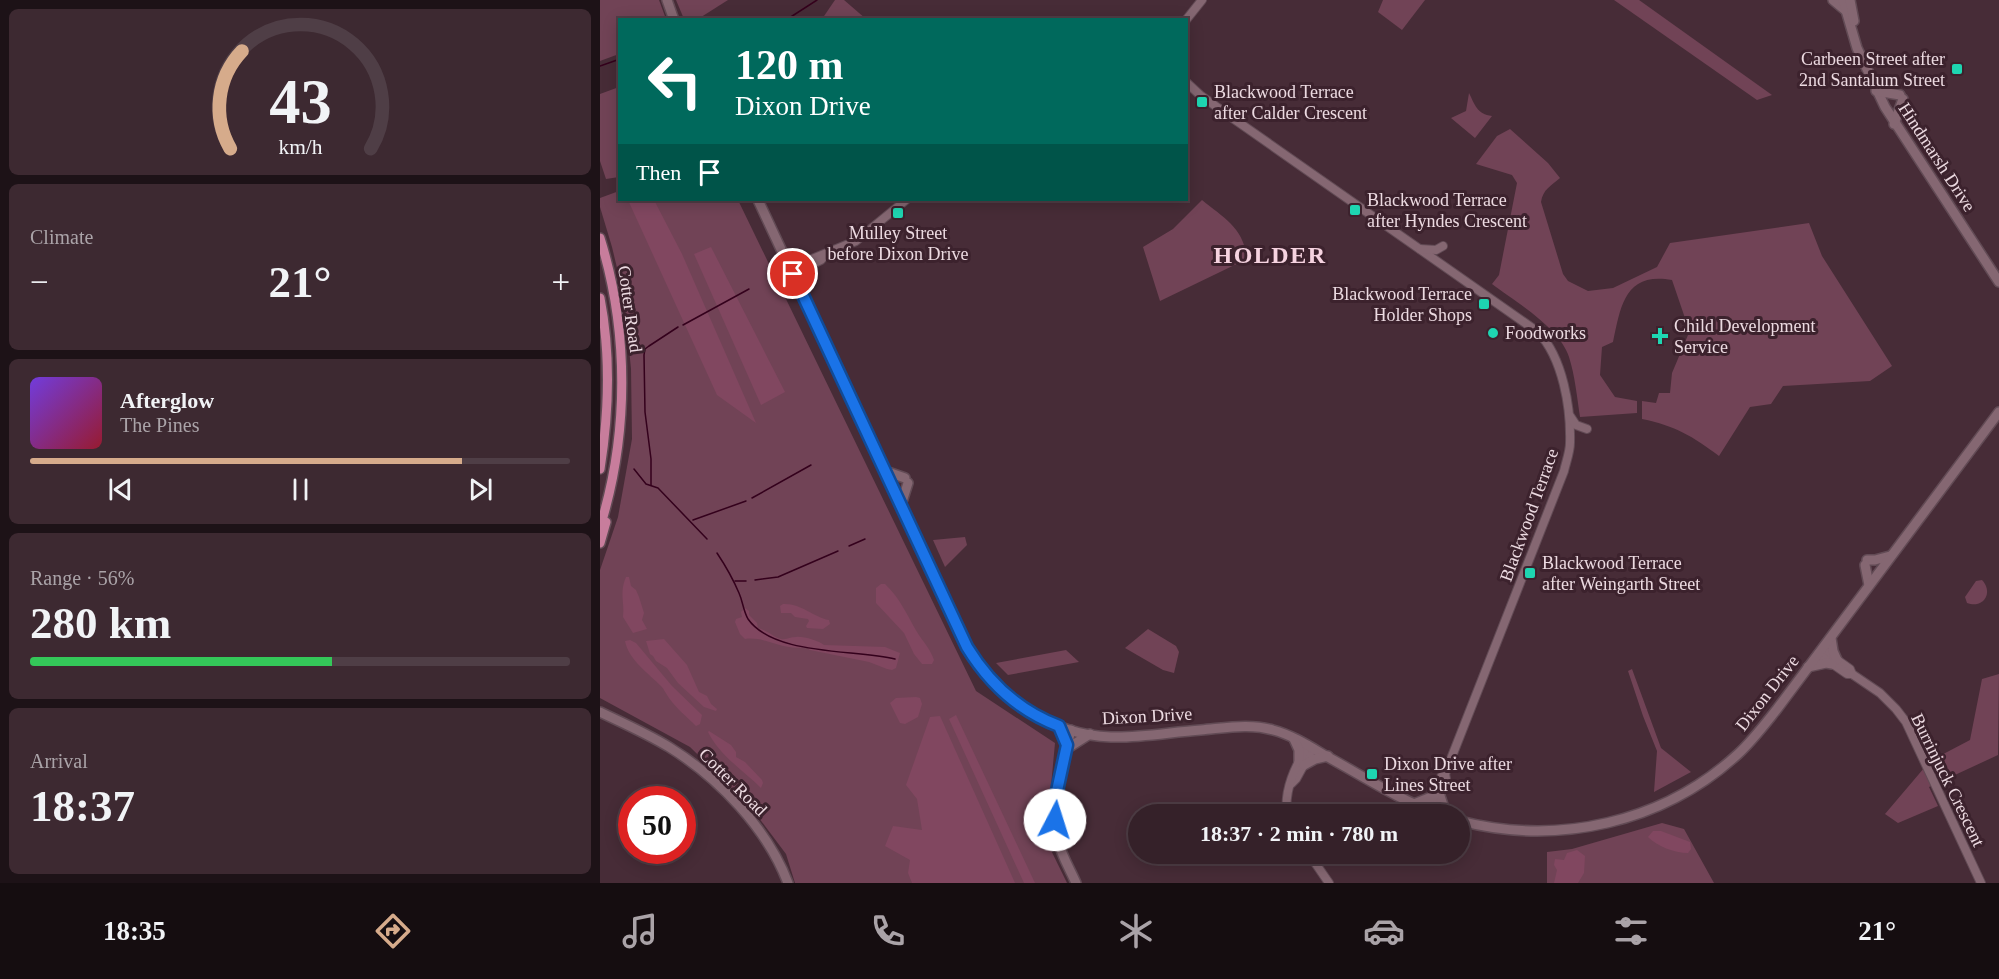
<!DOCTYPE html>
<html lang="en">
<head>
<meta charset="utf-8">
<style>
  :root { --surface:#352129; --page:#3d2931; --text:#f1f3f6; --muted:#aaa3a8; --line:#4f3e46; --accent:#d6ab8b }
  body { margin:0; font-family:"Times New Roman",serif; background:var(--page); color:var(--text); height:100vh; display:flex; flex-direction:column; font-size:22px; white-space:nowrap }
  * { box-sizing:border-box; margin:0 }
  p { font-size:20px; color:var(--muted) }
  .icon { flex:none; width:33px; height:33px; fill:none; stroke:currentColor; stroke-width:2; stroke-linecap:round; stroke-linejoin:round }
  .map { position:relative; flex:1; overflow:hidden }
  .details { display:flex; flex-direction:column; gap:9px; padding:9px; background:#1d1217; width:600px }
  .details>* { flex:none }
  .banner { position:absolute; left:18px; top:18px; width:570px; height:183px; border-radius:0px; box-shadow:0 3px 15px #0003,0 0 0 2px var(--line); background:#00695c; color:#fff; overflow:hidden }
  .speed { position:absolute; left:18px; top:786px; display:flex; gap:12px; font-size:30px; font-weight:700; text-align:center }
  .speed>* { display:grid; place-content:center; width:78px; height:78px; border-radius:50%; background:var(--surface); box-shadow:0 3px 15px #0003,0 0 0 2px var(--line); line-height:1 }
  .speed .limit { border:9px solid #d22; background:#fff; color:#111 }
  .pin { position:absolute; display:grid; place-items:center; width:51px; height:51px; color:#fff; margin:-26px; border:3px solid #fff; border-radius:50%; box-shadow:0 2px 6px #0007 }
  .me { position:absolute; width:66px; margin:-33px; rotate:5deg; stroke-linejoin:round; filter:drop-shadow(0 0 4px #0008) }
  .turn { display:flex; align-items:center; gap:21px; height:126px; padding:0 18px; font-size:27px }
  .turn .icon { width:78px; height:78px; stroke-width:2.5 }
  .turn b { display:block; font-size:42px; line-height:51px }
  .then { display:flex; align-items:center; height:57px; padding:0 18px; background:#0003; gap:12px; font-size:22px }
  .big { font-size:45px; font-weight:700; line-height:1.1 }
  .details .widget { flex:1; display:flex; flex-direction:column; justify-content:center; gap:9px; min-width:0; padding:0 21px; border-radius:9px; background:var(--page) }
  .details .dial { align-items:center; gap:0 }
  .dial svg { height:156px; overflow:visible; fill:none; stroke:var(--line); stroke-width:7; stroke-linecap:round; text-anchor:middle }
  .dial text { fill:var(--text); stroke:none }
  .song { display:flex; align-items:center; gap:18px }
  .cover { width:72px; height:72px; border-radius:9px; background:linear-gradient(135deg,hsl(260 70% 55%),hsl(350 70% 35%)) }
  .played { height:6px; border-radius:3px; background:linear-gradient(90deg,var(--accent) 80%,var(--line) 80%) }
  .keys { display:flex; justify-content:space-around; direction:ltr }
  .heat { display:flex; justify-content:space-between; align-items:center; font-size:33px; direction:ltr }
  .charge { height:9px; border-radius:4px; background:linear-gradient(90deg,#34c759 56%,var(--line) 0) }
  .trip { position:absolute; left:528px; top:804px; width:342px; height:60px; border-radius:30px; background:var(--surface); box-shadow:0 3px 15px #0003,0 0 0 2px var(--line); font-weight:700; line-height:60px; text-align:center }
  .tabs { display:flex; height:96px; justify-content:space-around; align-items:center; background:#150d10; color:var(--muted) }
  .tabs .icon { width:42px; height:42px }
  .tabs .current { color:var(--accent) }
  .tabs b { font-size:27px; color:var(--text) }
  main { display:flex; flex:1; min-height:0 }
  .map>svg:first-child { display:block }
</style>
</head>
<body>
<main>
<section class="details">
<div class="widget dial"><svg viewBox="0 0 100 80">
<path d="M14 69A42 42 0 1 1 86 69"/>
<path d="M14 69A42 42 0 0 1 20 19" stroke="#d6ab8b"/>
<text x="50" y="56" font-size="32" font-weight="700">43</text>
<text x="50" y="72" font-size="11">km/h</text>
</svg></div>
<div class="widget"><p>Climate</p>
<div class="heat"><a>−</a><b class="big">21°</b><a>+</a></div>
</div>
<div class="widget">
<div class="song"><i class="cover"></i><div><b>Afterglow</b><p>The Pines</p></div></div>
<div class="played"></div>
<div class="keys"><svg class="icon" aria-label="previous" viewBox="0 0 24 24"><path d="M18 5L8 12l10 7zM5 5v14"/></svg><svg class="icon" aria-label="pause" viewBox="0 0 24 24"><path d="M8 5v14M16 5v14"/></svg><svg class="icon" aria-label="next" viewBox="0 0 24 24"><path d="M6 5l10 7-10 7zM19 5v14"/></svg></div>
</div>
<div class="widget"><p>Range · 56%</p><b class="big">280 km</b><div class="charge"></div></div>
<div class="widget"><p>Arrival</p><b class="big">18:37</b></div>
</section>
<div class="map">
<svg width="1399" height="883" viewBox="0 0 1399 883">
  <rect width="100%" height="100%" fill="#472c37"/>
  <!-- green -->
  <g fill="#714356">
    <path d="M 0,0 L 59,0 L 66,19 L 20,20 L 19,54 L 0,61 Z"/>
    <path d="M 76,0 L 128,0 L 98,19 L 84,19 Z"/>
    <path d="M 235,0 L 244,0 L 266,19 L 222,19 Z"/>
    <path d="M 783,0 L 825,0 L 802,30 L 778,12 Z"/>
    <path d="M 1014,0 L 1039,0 L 1172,95 L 1157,100 Z"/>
    <path d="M 19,87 L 19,177 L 6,179 L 0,161 L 0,94 Z"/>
    <path d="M 869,93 C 875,105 877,114 892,116 L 875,138 L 851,118 L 866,111 Z"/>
    <path d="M 910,129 L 948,163 L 960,178 C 951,186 943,189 941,202 L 963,274 L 968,281 L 988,291 L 1013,288 L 1057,267 L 1070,243 L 1209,223 L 1222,256 L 1292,366 L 1270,381 L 1183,386 L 1171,404 L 1150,407 L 1119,456 C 1092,436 1076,426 1042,419 L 1042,401 L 1056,403 L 1059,393 L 1070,393 L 1072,373 L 1088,335 L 1086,321 L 1072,280 C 1025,272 1021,305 1013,342 L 1002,347 L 1000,375 L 1015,397 L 1037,401 L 1037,413 L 980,417 C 977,397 975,376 969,357 C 960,328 916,302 892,284 L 899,275 L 917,183 L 912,175 L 876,164 L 897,136 Z"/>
    <path d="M 19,191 L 20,200 L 138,200 L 376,691 L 455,743 L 446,840 L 467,883 L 195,883 L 186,854 L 150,806 L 90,747 L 0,698 L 0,570 L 18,517 L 32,439 L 31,369 L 24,297 L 12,247 L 0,207 L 0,198 Z"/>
    <path d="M 602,200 C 624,218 644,228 647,259 L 560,301 L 543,247 L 573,229 Z"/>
    <path d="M 365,537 L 367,545 L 345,567 L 333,540 Z"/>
    <path d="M 1382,580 C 1394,593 1383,609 1367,603 L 1365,597 L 1376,581 Z"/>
    <path d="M 548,629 L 576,646 L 579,652 L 574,673 L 563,670 L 525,648 Z"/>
    <path d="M 466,650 L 479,662 L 408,675 L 396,663 Z"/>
    <path d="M 1032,669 L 1061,748 L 1091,772 L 1054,792 L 1057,751 L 1043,716 L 1028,671 Z"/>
    <path d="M 1399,674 L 1398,755 L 1329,787 L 1338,806 L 1298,823 L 1285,814 L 1330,761 L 1370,740 L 1382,679 Z"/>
    <path d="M 1062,823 L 1084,829 L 1114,883 L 947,883 L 947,852 L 972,849 Z"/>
  </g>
  <!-- forest -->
  <g fill="#814760">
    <path d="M 28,200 L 54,200 L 82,254 L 156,423 L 117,395 Z"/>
    <path d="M 111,247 L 185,392 L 161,405 L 94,254 Z"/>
    <path d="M 26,577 L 29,577 L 31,586 L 36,590 L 39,597 L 44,613 L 42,620 L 47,629 L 33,633 L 23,617 C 25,603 19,593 26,577 Z"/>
    <path d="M 281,584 L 285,584 C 300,598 307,615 317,632 C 323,642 330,648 334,660 L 332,664 L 322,664 L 314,654 L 304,633 L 276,603 L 276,588 Z"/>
    <path d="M 183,604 C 201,603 213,617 229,620 L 230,624 L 223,629 L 207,628 L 206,626 L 209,621 L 208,619 L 195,617 L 191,613 L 181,613 L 180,606 Z"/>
    <path d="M 145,608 L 149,611 L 149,615 L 157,623 L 158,628 C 167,630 173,637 181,639 C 187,640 190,637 196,637 C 203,636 219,641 224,645 L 285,647 L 300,653 L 296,668 L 292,670 L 287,669 L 269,662 L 210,650 L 206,647 C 181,651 166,636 145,639 L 140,634 L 135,622 L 136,619 L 142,617 L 141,612 Z"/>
    <path d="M 64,639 L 87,665 L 99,692 L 107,696 L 111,704 L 117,709 L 116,711 L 104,707 L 78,683 L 67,668 L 56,661 L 53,656 L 50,654 L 46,641 Z"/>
    <path d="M 30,640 L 36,643 L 72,686 L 102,715 L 100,724 L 96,726 C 87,717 76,708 69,698 C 66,694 64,689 61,686 C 49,674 28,659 25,641 Z"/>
    <path d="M 316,697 L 320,698 L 322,704 L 318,717 L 305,724 L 300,723 L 290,703 L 296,698 Z"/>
    <path d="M 356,715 L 435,883 L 424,883 L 349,719 Z"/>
    <path d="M 340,716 L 411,874 L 415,883 L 312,883 L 308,873 L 310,860 L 285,846 L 293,826 L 322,830 L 317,799 L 306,785 L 330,717 Z"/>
    <path d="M 109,731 L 131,745 L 136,752 L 136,757 L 145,762 L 162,780 L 163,783 L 161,788 C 144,771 119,755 108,732 Z"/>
    <path d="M 1053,831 L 1061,831 L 1090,842 L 1091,849 L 1088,853 C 1074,853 1057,846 1048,837 Z"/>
    <path d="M 977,850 L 985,856 L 984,873 L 978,883 L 954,883 L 957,870 L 954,865 L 955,859 L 964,860 L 967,853 Z"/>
  </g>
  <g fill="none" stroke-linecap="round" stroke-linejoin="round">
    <!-- stream -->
    <g stroke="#34011c" stroke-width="1.5">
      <path d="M 186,20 L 217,0"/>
      <path d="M 0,66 L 20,59"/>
      <path d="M 83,325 L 149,289"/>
      <path d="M 34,469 L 46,484 L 58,488 L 107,539"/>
      <path d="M 51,485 L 51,459 L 45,412 L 44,355 L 45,349 L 49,346 L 78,327"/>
      <path d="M 152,498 L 211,465"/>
      <path d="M 93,520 L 146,501"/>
      <path d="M 249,546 L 265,539"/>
      <path d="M 117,553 C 125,565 133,579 139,593 C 143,602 143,610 148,619 C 174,656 254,649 295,659"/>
      <path d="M 155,580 L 178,577 L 238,551"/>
      <path d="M 135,581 L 146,581"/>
    </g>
    <!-- tertiary casing -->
    <g stroke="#624b55" stroke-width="10">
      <g id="tertiary">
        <path d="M 586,20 L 602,0"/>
        <path d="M 586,82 L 600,95 L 631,117 L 938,332 C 963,358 971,408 970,443 C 970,452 966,462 964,471 L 845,774 L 841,777 L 828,811"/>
        <path d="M 820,249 L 836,250 L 843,246"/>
        <path d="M 190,268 L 256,241 L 306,200"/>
        <path d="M 193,274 L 221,260 L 225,255"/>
        <path d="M 970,416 L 976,425 L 987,429"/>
        <path d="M 1222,649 L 1250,669 L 1252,674"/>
        <path d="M 1218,654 L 1247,674 L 1252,674 L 1280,693 L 1296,709 L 1306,722 L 1381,883"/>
        <path d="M 691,784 L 696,779 L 713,748"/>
        <path d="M 833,812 L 846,779 L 845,774"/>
        <path d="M 687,814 C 684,789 695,767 708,745"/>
        <path d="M 709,854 L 729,883"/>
      </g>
    </g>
    <!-- secondary casing -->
    <g stroke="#624b55" stroke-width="12">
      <g id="secondary">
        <path d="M 67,0 L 74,20"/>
        <path d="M 1233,0 L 1245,10"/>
        <path d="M 1243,0 L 1257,48 L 1285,107 L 1399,282"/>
        <path d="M 1250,0 L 1254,21"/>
        <path d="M 1276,91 L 1300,95"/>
        <path d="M 1294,124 L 1303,99"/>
        <path d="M 158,200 L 367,647 C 398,697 449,735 511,737 C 541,738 571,732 601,730 C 625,728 650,723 673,730 C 692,735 709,746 726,756 C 763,776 799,800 839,814"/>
        <path d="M 184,256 L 206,260"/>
        <path d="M 199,289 L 208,267"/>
        <path d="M 285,471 L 305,478"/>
        <path d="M 301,505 L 308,483"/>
        <path d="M 1267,560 L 1275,560 L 1290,556"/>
        <path d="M 1265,565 L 1269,585"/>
        <path d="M 1231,638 L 1233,651 L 1237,660"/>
        <path d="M 1208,667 L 1226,663 L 1232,664"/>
        <path d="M 0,712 C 23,723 48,734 69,747 C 119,778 167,828 188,883"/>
        <path d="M 471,730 C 462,766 451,803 458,840 C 461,855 470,869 476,883"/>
        <path d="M 694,739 L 699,750 L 699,762"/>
        <path d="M 471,746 L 490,734"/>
        <path d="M 704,765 L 715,759 L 728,756"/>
        <path d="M 840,796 L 846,814"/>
        <path d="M 814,804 L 834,796"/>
        <path d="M 860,821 C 958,846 1063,823 1138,754 C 1153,740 1165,724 1177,709 L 1399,412"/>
      </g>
    </g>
    <!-- primary casing -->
    <g stroke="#624b55" stroke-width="12">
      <g id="primary">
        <path d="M 0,238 C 29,331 29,434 0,527"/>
        <path d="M 0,298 C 11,355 9,413 0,469"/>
        <path d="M 0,543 L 6,522"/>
      </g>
    </g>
    <!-- tertiary -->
    <use href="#tertiary" stroke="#856772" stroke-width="8"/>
    <!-- secondary -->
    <use href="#secondary" stroke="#856772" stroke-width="9"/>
    <!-- primary -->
    <use href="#primary" stroke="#c87d9c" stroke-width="9"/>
  </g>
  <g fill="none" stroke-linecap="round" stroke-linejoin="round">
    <!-- route casing -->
    <g stroke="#114b97" stroke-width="15">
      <path id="route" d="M 193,274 L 367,647 C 389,683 419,711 459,726 L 467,745 L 455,800 L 455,820"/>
    </g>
    <!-- route -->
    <use href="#route" stroke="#1a73e8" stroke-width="10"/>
  </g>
  <!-- markers -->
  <g fill="#1ed5b1" stroke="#3c222d" stroke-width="2">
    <rect x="1351" y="63" width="12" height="12" rx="3"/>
    <rect x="596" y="96" width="12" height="12" rx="3"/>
    <rect x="749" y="204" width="12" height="12" rx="3"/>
    <rect x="292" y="207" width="12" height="12" rx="3"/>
    <rect x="878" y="298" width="12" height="12" rx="3"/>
    <circle cx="893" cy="333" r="6"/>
    <path d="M1057 327h6v6h6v6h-6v6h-6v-6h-6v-6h6z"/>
    <rect x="924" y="567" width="12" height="12" rx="3"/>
    <rect x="766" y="768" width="12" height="12" rx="3"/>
  </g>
  <g text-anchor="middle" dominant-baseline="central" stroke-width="6" stroke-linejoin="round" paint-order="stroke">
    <!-- poi labels -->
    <g font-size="18" fill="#ecdae1" stroke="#3c222d" text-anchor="start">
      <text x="1345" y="59" text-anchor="end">Carbeen Street after<tspan x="1345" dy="21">2nd Santalum Street</tspan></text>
      <text x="614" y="92">Blackwood Terrace<tspan x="614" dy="21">after Calder Crescent</tspan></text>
      <text x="767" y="200">Blackwood Terrace<tspan x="767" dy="21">after Hyndes Crescent</tspan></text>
      <text x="298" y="233" text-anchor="middle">Mulley Street<tspan x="298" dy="21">before Dixon Drive</tspan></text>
      <text x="872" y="294" text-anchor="end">Blackwood Terrace<tspan x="872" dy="21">Holder Shops</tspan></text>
      <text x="1074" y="326">Child Development<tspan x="1074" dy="21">Service</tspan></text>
      <text x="905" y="333">Foodworks</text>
      <text x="942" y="563">Blackwood Terrace<tspan x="942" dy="21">after Weingarth Street</tspan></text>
      <text x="784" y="764">Dixon Drive after<tspan x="784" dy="21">Lines Street</tspan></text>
    </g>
    <!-- street labels -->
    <g font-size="18" fill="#ecdae1" stroke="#3c222d">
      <text transform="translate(1337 157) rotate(57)">Hindmarsh Drive</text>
      <text transform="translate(30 309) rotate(82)">Cotter Road</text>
      <text transform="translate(929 515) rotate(-70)">Blackwood Terrace</text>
      <text transform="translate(1167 693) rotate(-52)">Dixon Drive</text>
      <text transform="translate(547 716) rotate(-3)">Dixon Drive</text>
      <text transform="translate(1348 780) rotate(64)">Burrinjuck Crescent</text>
      <text transform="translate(133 782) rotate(45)">Cotter Road</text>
    </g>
    <!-- district labels -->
    <g font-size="24" font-weight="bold" letter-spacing="1.5" fill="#f6d3e0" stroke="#3c222d">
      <text x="670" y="255">HOLDER</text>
    </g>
  </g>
</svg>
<div class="speed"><div class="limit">50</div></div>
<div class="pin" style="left:193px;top:274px;background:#d93025"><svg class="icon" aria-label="arrive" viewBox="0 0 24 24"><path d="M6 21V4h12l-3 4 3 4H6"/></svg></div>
<svg class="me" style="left:455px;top:820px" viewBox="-20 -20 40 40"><circle r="19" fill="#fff"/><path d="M0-13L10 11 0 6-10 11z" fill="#1a73e8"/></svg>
<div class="trip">18:37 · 2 min · 780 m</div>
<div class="banner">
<div class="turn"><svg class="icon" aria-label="left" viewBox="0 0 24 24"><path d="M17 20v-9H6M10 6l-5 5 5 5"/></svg><div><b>120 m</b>Dixon Drive</div></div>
<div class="then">Then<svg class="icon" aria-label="arrive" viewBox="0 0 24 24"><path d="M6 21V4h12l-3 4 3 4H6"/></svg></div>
</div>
</div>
</main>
<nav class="tabs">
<b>18:35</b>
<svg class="icon current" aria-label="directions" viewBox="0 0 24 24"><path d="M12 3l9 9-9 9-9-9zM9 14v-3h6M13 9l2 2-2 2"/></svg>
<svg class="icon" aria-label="music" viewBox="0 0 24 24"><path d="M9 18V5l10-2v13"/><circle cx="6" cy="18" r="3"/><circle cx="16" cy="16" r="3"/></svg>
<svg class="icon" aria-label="phone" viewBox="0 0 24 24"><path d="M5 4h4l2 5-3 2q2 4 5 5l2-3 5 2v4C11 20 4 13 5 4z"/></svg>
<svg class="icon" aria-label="climate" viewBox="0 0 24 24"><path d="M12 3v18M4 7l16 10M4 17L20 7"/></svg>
<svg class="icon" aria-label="car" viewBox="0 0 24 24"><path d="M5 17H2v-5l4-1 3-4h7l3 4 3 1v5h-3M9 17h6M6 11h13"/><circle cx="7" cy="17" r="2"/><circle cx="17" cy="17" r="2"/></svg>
<svg class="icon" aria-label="filters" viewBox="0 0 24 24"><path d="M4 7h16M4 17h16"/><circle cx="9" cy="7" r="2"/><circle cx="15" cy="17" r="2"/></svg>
<b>21°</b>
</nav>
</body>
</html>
